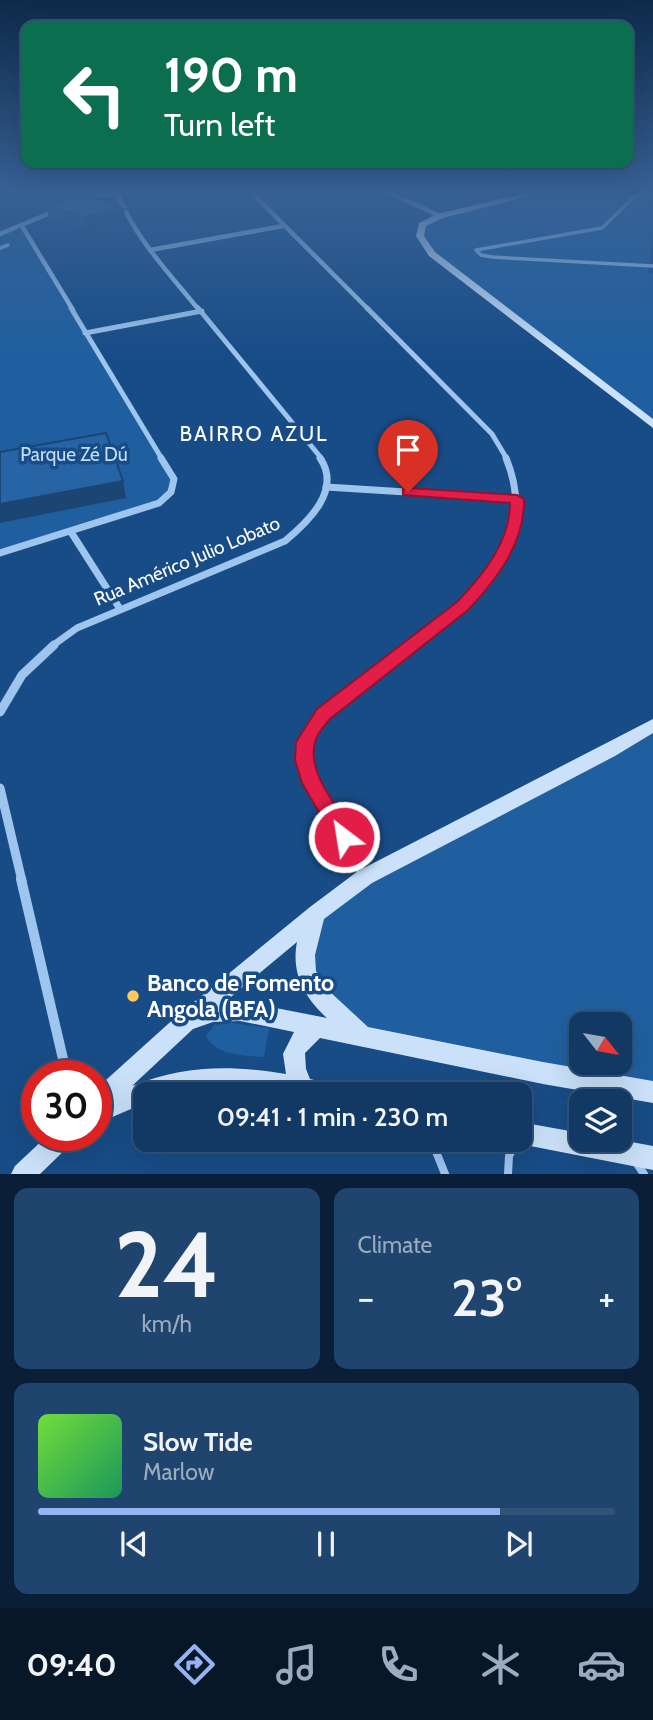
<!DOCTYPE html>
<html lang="en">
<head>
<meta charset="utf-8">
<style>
  :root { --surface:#123964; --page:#1f446d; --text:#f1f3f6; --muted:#9cacbf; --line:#315378; --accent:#95b2f1 }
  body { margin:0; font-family:Cabin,sans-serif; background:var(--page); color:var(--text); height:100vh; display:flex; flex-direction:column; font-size:26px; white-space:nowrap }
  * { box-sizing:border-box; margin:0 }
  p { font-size:23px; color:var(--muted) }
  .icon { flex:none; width:38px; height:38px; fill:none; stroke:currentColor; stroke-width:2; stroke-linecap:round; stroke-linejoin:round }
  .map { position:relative; height:1174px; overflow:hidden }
  .details { display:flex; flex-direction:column; gap:14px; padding:14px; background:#0a1f37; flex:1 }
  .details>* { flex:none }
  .hud { position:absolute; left:21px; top:21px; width:612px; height:147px; border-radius:14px; box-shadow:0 7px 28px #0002,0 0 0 2px var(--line); background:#0b6e4f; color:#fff; overflow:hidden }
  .needle { width:46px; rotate:121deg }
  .tools { position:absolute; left:569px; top:1012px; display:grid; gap:14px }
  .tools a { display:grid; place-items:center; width:63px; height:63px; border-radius:14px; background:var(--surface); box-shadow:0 7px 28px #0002,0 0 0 2px var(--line); font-size:35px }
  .speed { position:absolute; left:21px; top:1060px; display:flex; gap:14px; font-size:35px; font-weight:700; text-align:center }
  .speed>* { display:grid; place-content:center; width:91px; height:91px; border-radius:50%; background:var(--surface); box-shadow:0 7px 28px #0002,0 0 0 2px var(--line); line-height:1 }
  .speed .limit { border:10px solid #d22; background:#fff; color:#111 }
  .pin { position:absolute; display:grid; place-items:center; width:60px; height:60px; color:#fff; margin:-72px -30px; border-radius:50% 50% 50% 0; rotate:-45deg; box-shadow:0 0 7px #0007 }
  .pin .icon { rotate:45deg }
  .me { position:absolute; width:77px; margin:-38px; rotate:329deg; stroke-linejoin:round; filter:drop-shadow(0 0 5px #0008) }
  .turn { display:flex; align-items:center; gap:24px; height:147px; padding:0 28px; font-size:32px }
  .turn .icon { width:91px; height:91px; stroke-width:2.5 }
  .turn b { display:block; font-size:49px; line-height:60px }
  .big { font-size:52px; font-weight:600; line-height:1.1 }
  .details .card { flex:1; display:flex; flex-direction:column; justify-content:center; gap:10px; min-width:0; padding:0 24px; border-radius:14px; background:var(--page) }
  .details .dial { align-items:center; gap:0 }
  .dial b { font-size:91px; line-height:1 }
  .song { display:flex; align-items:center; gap:21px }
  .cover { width:84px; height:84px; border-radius:10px; background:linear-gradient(135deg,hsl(100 70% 55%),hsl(150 70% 35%)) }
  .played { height:7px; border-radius:4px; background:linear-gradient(90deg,var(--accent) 80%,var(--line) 80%) }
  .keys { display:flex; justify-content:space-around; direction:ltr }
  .heat { display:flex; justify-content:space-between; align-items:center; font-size:38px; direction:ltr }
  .details .tiles { flex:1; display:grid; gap:14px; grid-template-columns:1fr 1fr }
  .card:last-child { grid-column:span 2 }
  .trip { position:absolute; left:133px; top:1082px; width:399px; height:70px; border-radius:14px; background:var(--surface); box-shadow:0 7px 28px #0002,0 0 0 2px var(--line); font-weight:600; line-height:70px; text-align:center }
  .menu { display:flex; height:112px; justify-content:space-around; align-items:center; background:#071728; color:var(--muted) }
  .menu .icon { width:49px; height:49px }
  .menu .current { color:var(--accent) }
  .menu b { font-size:32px; color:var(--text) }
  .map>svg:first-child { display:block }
</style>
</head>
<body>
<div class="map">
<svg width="653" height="1174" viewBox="0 0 653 1174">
  <rect width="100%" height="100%" fill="#184c86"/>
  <!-- green -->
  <g fill="#205f9f" fill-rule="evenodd">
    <path d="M 548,190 L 653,190 L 653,237 L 648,272 L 653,273 L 653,425 L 423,243 L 426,222 Z"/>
    <path d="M 22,226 L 174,479 L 166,499 L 0,553 L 0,234 Z"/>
    <path d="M 653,725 L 653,1092 L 365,1038 L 304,961 L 317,913 ZM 581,1024 L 620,1024 L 620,1062 L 581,1062 Z"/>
    <path d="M 231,1023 L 269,1028 L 264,1057 C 243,1055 216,1056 206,1036 L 214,1025 Z"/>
  </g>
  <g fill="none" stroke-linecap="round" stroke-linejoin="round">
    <!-- lane-far1 -->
    <g stroke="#9ec5ed" stroke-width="3.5">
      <path d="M 646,190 L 634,197 L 602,228 L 476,250 L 481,255 L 492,257 L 653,266"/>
      <path d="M 0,248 L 8,245"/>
    </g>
    <!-- lane -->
    <g stroke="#9ec5ed" stroke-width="8">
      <path d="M 431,1139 L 445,1174"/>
      <path d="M 635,1161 L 644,1174"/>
      <path d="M 508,1174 L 509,1156 L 518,1139"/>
    </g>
    <!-- street-far4 -->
    <g stroke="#9ec5ed" stroke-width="4.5">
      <path d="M 116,190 C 133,236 169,273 199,310"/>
      <path d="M 249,190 L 369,310"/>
      <path d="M 384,190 L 440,216"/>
      <path d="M 95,195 L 117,194"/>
      <path d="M 82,199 L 100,190"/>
      <path d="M 22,226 L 73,310"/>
      <path d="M 0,234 L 55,211"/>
      <path d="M 150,250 L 283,226"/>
    </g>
    <!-- street-far3 -->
    <g stroke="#9ec5ed" stroke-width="5">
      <path d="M 71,308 L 162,459"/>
      <path d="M 198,308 L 322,459"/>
      <path d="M 367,308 L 492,434 L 507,459"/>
      <path d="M 85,333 L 202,311"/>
    </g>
    <!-- street-far2 -->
    <g stroke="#9ec5ed" stroke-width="7">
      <path d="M 326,487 L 517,499"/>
      <path d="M 71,532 L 120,609"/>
      <path d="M 0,553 L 159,503 L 171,492 L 174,479 L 161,458"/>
      <path d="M 52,646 L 77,628 L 285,541 C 308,522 342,490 320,458"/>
      <path d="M 411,646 C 473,598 542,545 506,458"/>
    </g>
    <!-- street-far1 -->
    <g stroke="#9ec5ed" stroke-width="9">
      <path d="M 0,712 L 22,675 L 54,645"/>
      <path d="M 0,788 L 22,881"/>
      <path d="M 365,877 C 349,849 294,771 306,741 C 319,706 383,668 413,645"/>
    </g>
    <!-- street -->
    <path stroke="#9ec5ed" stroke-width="10" d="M 21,879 L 67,1076"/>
    <!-- secondary -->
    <g fill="#cae1f9" fill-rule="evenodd">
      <path d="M 539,190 L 553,190 L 443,218 L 426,226 L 424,236 L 435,252 L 653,419 L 653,428 L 429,256 L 416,236 L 419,223 L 437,214 Z"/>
      <path d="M 653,719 L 653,733 L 615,756 L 372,883 L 324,919 L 315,955 L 316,971 L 328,990 L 368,1027 L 543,1062 L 653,1081 L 653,1103 L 543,1084 L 320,1038 L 305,1053 L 306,1069 L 310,1079 L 340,1086 L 343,1094 L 269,1094 L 221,1089 L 174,1094 L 145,1094 L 145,1103 L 96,1124 L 96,1089 L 178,1015 L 310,907 L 358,871 ZM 297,942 C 291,973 304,997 327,1018 L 240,1001 L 226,1001 ZM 240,1021 L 294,1032 L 283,1054 L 286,1074 C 229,1065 186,1065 132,1086 L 193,1029 L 213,1022 Z"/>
      <path d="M 520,1122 L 581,1133 L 581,1139 L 615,1139 L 653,1146 L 653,1170 L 520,1144 L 511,1139 L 520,1139 Z"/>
      <path d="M 47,1136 L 74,1136 L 71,1144 L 40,1174 L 11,1174 L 15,1166 Z"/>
    </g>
  </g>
  <!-- wall -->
  <path fill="#21568e" d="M 47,207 L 125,221 L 88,229 L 49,219 Z"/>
  <!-- shaded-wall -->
  <g fill="#1b4674">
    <path d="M 124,209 L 125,221 L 88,229 L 86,217 Z"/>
    <path d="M 123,481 L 126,498 L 0,523 L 0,504 Z"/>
  </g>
  <!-- building -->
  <g fill="#2664a5" stroke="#1b4674" stroke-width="2">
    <path d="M 81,193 L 124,209 L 86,217 L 47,207 Z"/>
    <path d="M 106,433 L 123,481 L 0,504 L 0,452 Z"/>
  </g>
  <!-- sky -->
  <linearGradient id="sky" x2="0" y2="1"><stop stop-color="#0d2a4a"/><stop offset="0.54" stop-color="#376195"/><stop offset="1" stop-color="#376195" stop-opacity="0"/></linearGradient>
  <rect width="653" height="355" fill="url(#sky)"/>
  <!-- route -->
  <path fill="#e11d48" stroke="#92132f" stroke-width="2" d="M 408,488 L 517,495 L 524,499 C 525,543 497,579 468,610 L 330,719 C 325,725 317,733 315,742 C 306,775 341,809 355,837 L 352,843 L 344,846 L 337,843 L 302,783 L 295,760 L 296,742 L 317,709 L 457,602 C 483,575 510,542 510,503 L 403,495 L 403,489 Z"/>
  <!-- markers -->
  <circle fill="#ffc85a" stroke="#184c86" stroke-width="2.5" cx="133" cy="996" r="7"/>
  <g text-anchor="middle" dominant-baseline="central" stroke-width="7" stroke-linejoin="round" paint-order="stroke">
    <!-- park labels -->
    <g font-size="19" fill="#c3defa" stroke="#184c86">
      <text x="74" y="454">Parque Zé Dú</text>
    </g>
    <!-- street labels -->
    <g font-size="19" fill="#fff" stroke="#184c86">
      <text transform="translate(187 561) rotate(-23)">Rua Américo Julio Lobato</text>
    </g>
    <!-- neighbourhood labels -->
    <g font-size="21" letter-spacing="2" fill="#fff" stroke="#184c86">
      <text x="254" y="433">BAIRRO AZUL</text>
    </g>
    <!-- near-poi labels -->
    <g font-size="23" font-weight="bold" fill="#fff" stroke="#184c86" text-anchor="start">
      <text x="147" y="983">Banco de Fomento<tspan x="147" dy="26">Angola (BFA)</tspan></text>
    </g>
  </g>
</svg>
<div class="tools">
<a><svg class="needle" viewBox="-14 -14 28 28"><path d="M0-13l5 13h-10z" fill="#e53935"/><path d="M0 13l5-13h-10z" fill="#9cacbf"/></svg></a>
<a><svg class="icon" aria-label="layers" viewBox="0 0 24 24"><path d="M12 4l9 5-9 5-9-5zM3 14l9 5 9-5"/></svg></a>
</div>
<div class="speed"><div class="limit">30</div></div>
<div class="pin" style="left:408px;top:492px;background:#d93025"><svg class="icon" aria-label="arrive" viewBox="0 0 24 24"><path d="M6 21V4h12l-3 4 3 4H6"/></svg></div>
<svg class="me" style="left:344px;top:837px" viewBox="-20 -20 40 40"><circle r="17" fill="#e11d48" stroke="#fff" stroke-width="3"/><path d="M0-11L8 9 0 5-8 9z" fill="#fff"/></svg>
<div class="trip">09:41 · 1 min · 230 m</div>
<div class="hud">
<div class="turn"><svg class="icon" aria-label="left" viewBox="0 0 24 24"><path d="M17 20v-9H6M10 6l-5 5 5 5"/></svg><div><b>190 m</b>Turn left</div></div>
</div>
</div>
<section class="details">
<div class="tiles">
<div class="card dial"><b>24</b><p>km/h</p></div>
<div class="card"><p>Climate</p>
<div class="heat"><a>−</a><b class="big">23°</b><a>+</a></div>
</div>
<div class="card">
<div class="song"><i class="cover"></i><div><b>Slow Tide</b><p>Marlow</p></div></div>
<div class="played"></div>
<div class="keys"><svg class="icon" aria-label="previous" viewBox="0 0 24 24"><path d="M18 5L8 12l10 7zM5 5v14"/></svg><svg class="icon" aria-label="pause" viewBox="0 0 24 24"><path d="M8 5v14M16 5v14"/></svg><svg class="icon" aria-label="next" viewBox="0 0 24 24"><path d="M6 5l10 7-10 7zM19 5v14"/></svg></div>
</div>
</div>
</section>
<nav class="menu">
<b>09:40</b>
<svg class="icon current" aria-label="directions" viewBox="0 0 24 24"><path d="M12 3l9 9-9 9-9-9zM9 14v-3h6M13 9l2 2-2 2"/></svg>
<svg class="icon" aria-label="music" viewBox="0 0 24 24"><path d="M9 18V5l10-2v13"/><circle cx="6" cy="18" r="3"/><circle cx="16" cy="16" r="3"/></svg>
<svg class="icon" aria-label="phone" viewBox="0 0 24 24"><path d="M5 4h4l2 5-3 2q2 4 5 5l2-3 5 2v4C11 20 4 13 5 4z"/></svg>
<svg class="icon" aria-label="climate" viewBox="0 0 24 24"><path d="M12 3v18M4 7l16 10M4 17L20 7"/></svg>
<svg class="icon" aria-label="car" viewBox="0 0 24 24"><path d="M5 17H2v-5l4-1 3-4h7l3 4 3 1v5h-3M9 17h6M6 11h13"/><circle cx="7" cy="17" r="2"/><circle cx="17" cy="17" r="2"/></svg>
</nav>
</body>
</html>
